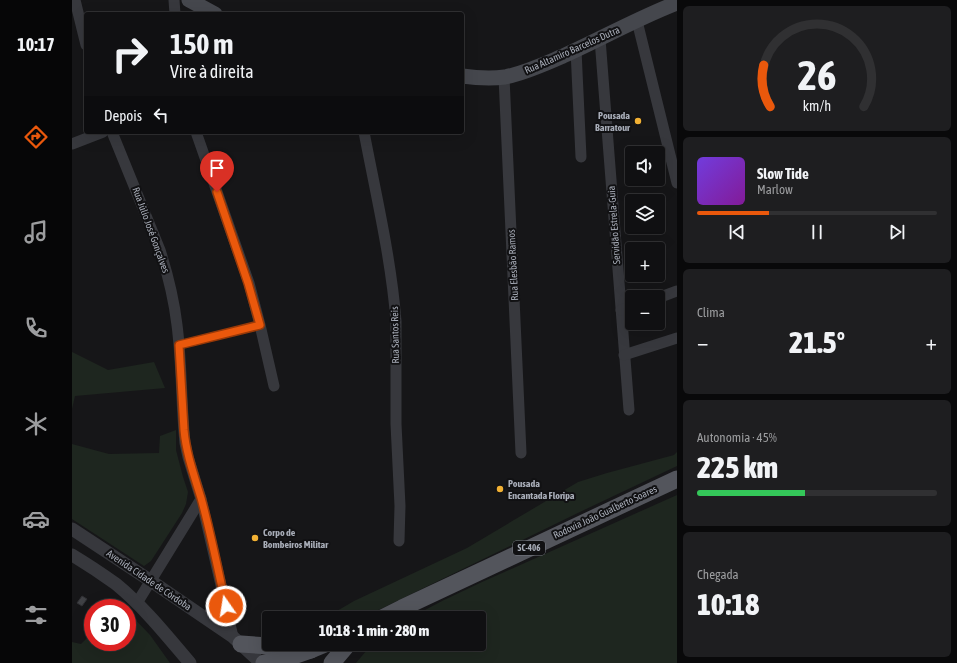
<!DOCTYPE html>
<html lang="pt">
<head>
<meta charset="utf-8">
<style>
  :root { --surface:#101012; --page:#1e1e20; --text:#f1f3f6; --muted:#9c9d9f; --line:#303032; --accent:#ea580c }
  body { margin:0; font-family:"Asap Condensed",sans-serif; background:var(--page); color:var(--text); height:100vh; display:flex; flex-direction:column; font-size:15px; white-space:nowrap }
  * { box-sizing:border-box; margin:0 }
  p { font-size:13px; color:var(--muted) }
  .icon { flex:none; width:22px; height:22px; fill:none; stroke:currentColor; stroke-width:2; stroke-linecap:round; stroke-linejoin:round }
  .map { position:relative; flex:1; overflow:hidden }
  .drawer { display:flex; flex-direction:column; gap:6px; padding:6px; background:#09090a; width:280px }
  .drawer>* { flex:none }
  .hud { position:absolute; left:12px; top:12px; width:380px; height:122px; border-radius:4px; box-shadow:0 4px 16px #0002,0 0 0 1px var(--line); background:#101012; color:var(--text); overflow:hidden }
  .controls { position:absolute; left:553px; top:146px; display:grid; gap:8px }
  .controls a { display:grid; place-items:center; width:40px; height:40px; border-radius:4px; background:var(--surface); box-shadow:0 4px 16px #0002,0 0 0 1px var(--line); font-size:20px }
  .speed { position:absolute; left:12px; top:599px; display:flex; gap:8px; font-size:20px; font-weight:700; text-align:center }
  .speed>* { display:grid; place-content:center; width:52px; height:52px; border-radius:50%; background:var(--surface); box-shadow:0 4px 16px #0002,0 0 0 1px var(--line); line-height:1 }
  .speed .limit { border:6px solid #d22; background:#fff; color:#111 }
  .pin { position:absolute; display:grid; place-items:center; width:34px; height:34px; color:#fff; margin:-41px -17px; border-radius:50% 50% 50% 0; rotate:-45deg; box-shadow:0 0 4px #0007 }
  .pin .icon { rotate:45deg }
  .me { position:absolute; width:44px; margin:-22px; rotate:347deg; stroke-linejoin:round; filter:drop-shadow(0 0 3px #0008) }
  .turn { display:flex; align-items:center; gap:14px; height:84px; padding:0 20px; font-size:18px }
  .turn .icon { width:52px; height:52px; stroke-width:2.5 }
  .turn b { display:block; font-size:28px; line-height:34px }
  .then { display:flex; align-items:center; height:38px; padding:0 20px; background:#0003; gap:8px; font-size:15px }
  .big { font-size:30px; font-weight:800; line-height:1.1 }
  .drawer .card { flex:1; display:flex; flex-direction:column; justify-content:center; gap:6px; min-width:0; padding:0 14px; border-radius:6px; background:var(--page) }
  .drawer .dial { align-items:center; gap:0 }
  .dial svg { height:104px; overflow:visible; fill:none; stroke:var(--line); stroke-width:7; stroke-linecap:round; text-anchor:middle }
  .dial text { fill:var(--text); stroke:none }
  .song { display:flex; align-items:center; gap:12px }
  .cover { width:48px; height:48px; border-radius:6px; background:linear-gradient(135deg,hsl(260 70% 55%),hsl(290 70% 35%)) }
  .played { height:4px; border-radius:2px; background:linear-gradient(90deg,var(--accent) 30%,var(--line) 30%) }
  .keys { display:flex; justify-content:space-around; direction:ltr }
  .heat { display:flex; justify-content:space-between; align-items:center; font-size:22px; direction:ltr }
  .charge { height:6px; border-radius:3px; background:linear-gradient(90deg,#34c759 45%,var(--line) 0) }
  .trip { position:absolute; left:190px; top:611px; width:224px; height:40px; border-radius:4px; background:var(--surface); box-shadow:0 4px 16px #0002,0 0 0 1px var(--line); font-weight:800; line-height:40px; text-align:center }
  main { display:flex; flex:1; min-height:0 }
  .tab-bar { display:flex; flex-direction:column; width:72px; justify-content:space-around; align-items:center; background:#060607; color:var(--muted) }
  .tab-bar .icon { width:28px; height:28px }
  .tab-bar .selected { color:var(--accent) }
  .tab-bar b { font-size:18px; color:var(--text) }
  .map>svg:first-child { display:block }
</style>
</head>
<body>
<main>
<nav class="tab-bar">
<b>10:17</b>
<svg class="icon selected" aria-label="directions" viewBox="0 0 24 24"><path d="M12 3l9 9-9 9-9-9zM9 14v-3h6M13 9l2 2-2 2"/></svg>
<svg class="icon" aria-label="music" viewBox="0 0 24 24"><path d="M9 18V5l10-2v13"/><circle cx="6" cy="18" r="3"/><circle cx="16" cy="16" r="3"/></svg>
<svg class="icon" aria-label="phone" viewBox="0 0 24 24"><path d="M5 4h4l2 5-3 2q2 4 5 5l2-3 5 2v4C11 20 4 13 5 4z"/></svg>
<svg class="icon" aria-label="climate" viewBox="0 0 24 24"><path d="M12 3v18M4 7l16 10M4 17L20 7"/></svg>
<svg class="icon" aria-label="car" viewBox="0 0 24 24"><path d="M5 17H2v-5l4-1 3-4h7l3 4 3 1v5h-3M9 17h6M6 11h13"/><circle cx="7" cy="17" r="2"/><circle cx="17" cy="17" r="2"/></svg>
<svg class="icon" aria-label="filters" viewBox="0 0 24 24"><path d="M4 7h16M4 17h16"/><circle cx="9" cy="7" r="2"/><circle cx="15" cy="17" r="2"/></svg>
</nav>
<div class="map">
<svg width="605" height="663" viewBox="0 0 605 663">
  <rect width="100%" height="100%" fill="#161618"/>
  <!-- green -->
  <g fill="#1e261f">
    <path d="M 0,352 L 36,370 L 82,362 L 93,388 L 3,396 L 0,409 Z"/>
    <path d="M 104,430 L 104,450 L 111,477 L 116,492 L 114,504 L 110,513 L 79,561 L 72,566 L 0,519 L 0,444 L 37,454 L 87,453 L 88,436 Z"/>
    <path d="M 605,452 L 605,466 L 512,510 L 290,618 L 253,618 L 282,601 L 395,548 L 506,482 L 535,473 L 602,455 Z"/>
    <path d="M 605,495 L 605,663 L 284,663 L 300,644 L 407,644 L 407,618 L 338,618 L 370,601 L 410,582 Z"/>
    <path d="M 55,611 L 78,635 L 98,663 L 0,663 L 0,642 L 9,644 L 21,632 L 21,642 L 55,642 Z"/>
  </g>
  <!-- building -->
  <path fill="#404145" stroke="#303034" d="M 10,596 L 15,599 L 10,606 L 5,603 Z"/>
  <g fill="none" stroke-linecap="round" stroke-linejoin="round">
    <!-- service -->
    <path stroke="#37383d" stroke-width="5.5" d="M 107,345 L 188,325"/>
    <!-- minor -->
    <g stroke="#37383d" stroke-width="11">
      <path d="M 3,0 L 14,45"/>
      <path d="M 102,0 L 103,14"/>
      <path d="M 565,21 L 605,183"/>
      <path d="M 528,39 L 557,410"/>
      <path d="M 504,50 L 509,157"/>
      <path d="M 432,77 L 449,453"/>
      <path d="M 40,132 L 88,250 C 96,275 102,300 105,325 C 110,364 109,404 113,443 L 116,457 L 129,499 L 161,637"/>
      <path d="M 124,132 L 177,283 L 188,325 L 202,386"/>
      <path d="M 292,132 C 304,195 319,258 324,321 L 324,424 L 328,506 L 327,541"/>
      <path d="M 0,144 L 31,132"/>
      <path d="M 586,298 L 605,291"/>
      <path d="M 549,310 L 560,306"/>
      <path d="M 552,355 L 605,338"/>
      <path d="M 65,603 L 129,499"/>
    </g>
    <!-- tertiary -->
    <g stroke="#37383d" stroke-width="13">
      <path d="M 0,529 L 79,581 L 161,637 L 189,663"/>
      <path d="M 0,555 C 15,564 30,574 44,584 C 72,607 95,636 118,663"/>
    </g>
    <!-- secondary -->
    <g stroke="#45474d" stroke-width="15">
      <path d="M 117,0 L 143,14"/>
      <path d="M 390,76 C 404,78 419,79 433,77 C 453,73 472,64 491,56 C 529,39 566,18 605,3"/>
    </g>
    <!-- primary -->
    <g stroke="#53555c" stroke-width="17">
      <path d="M 310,618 L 330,608 L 605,479"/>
      <path d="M 169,644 L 211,647 L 239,650"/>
      <path d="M 192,663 C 214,659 233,653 253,644"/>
      <path d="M 260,663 L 276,644"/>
    </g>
  </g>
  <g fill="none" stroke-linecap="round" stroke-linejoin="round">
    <!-- route casing -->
    <g stroke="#983908" stroke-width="10">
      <path id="route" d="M 145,192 L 176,283 L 188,325 L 107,345 L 112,430 C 114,453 122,475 129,498 C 139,534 146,570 154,606"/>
    </g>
    <!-- route -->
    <use href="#route" stroke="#ea580c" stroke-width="7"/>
  </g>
  <!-- markers -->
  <g fill="#f2b134" stroke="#111113" stroke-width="1.5">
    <circle cx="566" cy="121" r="4"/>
    <circle cx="428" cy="489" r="4"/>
    <circle cx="183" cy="538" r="4"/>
  </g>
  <g text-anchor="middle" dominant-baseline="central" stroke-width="4" stroke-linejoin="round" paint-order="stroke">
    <!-- shield labels -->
    <rect fill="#111113" stroke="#7b7e86" stroke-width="1" x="441" y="541" width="32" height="14" rx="3"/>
    <g font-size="9" font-weight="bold" fill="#a8adb8">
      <text x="457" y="548">SC-406</text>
    </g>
    <!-- street labels -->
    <g font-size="10" fill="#a8adb8" stroke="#111113">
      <text transform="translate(500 50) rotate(-24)">Rua Altamiro Barcelos Dutra</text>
      <text transform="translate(542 225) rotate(-94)">Servidão Estrela-Guia</text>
      <text transform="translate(79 230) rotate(70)">Rua Júlio José Gonçalves</text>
      <text transform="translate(441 265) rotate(-93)">Rua Elesbão Ramos</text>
      <text transform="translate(323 335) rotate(-91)">Rua Santos Reis</text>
      <text transform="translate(533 512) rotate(-25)">Rodovia João Gualberto Soares</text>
      <text transform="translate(77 580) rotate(34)">Avenida Cidade de Córdoba</text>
    </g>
    <!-- poi labels -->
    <g font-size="10" font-weight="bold" fill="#a8adb8" stroke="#111113" text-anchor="start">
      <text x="558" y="115" text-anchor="end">Pousada<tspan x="558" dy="12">Barratour</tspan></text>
      <text x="436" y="483">Pousada<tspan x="436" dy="12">Encantada Floripa</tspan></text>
      <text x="191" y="532">Corpo de<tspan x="191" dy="12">Bombeiros Militar</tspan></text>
    </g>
  </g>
</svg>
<div class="controls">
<a><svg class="icon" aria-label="sound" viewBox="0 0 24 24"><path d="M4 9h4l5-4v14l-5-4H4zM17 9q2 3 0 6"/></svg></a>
<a><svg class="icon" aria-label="layers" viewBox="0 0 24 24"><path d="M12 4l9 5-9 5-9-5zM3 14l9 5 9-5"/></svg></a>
<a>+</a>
<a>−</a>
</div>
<div class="speed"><div class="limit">30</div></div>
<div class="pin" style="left:145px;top:192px;background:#d93025"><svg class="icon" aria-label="arrive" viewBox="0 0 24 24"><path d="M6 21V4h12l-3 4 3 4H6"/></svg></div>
<svg class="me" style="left:154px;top:606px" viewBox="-20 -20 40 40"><circle r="17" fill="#ea580c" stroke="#fff" stroke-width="3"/><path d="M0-11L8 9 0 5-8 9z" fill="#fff"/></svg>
<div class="trip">10:18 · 1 min · 280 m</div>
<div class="hud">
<div class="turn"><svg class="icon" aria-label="right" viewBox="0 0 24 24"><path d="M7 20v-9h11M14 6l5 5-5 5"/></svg><div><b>150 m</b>Vire à direita</div></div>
<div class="then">Depois<svg class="icon" aria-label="left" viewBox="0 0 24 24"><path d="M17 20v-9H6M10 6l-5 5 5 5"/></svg></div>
</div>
</div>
<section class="drawer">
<div class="card dial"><svg viewBox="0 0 100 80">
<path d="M14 69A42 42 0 1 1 86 69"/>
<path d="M14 69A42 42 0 0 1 9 37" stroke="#ea580c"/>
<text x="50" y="56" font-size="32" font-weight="700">26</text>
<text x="50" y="72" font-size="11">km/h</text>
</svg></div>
<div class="card">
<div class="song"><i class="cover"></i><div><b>Slow Tide</b><p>Marlow</p></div></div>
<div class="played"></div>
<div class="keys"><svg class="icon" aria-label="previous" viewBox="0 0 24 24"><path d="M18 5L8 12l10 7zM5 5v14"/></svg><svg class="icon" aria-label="pause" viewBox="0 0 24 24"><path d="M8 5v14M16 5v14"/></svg><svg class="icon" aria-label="next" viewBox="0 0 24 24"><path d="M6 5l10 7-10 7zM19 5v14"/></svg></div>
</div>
<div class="card"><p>Clima</p>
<div class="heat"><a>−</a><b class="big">21.5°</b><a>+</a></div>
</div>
<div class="card"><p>Autonomia · 45%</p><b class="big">225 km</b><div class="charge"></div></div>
<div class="card"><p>Chegada</p><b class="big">10:18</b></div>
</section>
</main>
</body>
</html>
